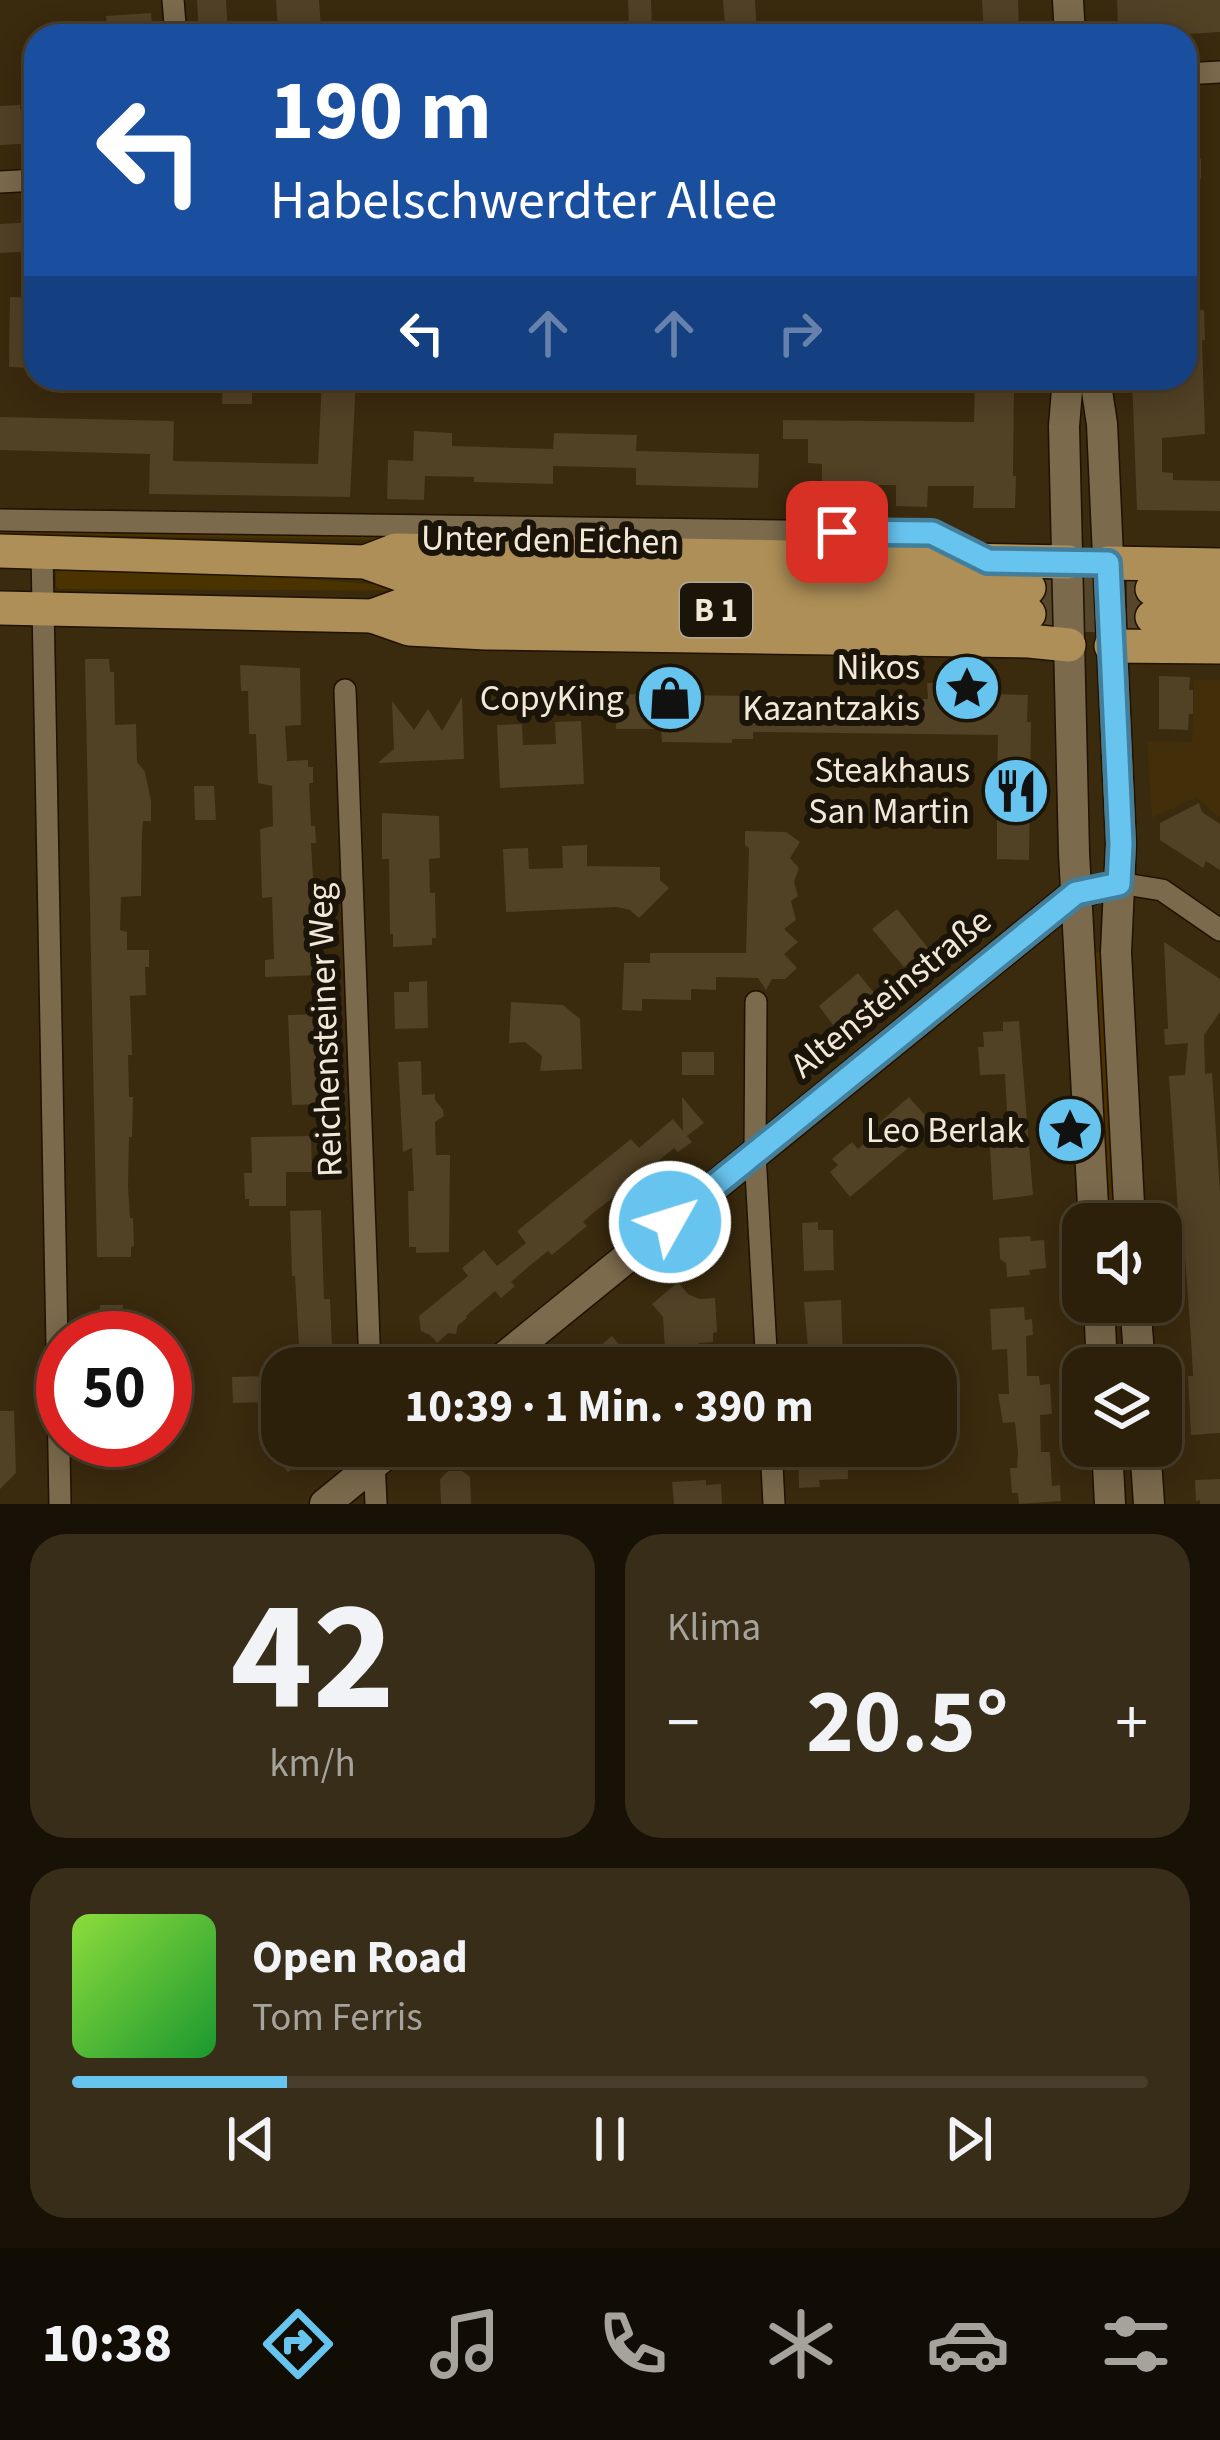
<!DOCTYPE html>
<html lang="de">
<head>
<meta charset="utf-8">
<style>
  :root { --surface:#2c200a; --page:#382d18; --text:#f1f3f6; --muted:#a6a39c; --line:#483e2b; --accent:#67c4ef }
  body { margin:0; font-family:"Source Sans 3",sans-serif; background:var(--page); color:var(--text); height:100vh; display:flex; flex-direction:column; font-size:45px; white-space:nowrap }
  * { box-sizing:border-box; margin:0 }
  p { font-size:39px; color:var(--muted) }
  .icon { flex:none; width:66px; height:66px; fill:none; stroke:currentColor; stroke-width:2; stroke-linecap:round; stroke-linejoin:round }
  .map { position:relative; height:1504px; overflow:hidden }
  .panel { display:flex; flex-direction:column; gap:30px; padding:30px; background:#181206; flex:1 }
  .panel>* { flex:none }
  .top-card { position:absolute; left:24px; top:24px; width:1173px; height:366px; border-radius:36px; box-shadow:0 6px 30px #0003,0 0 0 3px var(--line); background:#1a4fa0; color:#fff; overflow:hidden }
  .tools { position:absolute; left:1062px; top:1203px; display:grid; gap:24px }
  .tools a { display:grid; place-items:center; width:120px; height:120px; border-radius:24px; background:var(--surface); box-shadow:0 6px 30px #0003,0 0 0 3px var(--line); font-size:60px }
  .speed { position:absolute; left:36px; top:1311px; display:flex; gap:24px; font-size:60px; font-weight:700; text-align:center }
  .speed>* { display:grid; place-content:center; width:156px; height:156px; border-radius:50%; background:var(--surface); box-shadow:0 6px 30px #0003,0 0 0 3px var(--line); line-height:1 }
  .speed .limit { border:18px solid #d22; background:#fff; color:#111 }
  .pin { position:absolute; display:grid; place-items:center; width:102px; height:102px; color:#fff; margin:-51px; border-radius:24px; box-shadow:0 6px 18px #0006 }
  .me { position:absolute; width:132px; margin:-66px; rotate:51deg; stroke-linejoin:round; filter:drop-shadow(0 0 9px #0008) }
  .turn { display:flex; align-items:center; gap:42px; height:252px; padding:0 48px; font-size:54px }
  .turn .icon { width:156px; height:156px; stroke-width:2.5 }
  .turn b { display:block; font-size:84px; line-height:102px }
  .lanes { display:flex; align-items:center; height:114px; padding:0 48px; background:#0003; justify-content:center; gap:60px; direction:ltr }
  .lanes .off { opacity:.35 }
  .big { font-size:90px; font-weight:700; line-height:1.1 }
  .panel .widget { flex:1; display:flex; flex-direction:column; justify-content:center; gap:18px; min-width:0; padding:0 42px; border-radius:36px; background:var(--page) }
  .panel .dial { align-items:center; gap:0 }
  .dial b { font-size:156px; line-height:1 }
  .song { display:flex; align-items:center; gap:36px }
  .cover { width:144px; height:144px; border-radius:18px; background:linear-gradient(135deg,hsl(90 70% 55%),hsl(130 70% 35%)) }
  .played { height:12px; border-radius:6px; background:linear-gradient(90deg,var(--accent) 20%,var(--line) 20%) }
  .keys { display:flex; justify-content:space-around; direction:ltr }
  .heat { display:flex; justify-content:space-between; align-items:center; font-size:66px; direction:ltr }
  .panel .tiles { flex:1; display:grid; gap:30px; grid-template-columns:1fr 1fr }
  .widget:last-child { grid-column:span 2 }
  .trip { position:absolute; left:261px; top:1347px; width:696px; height:120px; border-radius:36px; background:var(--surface); box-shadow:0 6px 30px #0003,0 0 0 3px var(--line); font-weight:700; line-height:120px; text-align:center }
  .dock { display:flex; height:192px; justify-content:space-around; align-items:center; background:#120d04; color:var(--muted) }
  .dock .icon { width:84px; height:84px }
  .dock .active { color:var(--accent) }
  .dock b { font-size:54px; color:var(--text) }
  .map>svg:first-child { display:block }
</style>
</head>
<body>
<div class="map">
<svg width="1220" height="1504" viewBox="0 0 1220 1504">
  <rect width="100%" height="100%" fill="#3a2a0e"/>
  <!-- built -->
  <path fill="#422f09" d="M 1194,680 L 1220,680 L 1220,818 L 1196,797 L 1152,818 L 1147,741 L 1192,742 Z"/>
  <!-- green -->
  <g fill="#4b3300">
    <path d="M 0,526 L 451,533 L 451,541 L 0,534 Z"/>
    <path d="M 58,570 L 216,572 L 461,591 L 59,589 L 56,587 L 56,572 Z"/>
    <path d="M 1104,951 L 1122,1224 L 1104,1224 L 1090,954 Z"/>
  </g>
  <!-- building -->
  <g fill="#514125">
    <path d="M 197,0 L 226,0 L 228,36 L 199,36 Z"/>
    <path d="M 276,0 L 319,0 L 321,28 L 278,31 Z"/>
    <path d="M 628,0 L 651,0 L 652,27 L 629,28 Z"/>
    <path d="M 723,0 L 755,0 L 757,36 L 726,36 Z"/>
    <path d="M 982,0 L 1018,0 L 1019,36 L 984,36 Z"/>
    <path d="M 1117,0 L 1220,0 L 1220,32 L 1156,36 L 1155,33 L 1123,34 L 1122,29 L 1118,29 Z"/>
    <path d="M 151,13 L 153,36 L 108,36 L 106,16 Z"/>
    <path d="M 20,105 L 20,109 L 36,108 L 36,138 L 21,139 L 21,144 L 0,145 L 0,106 Z"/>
    <path d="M 1201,159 L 1201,179 L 1185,180 L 1185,160 Z"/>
    <path d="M 36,222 L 36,251 L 0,253 L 0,224 Z"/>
    <path d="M 10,297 L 36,298 L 36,368 L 9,367 Z"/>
    <path d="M 1204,310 L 1205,340 L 1202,340 L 1205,434 L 1162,438 L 1162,472 L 1173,473 L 1173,480 L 1220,481 L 1220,511 L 1137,510 L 1132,378 L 1185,378 L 1185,311 Z"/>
    <path d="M 223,378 L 252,378 L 252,404 L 222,404 Z"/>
    <path d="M 322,378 L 356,378 L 350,497 L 149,494 L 150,454 L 0,450 L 0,417 L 174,421 L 173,461 L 318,464 Z"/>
    <path d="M 975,382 L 1014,383 L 1013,476 L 1016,476 L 1015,508 L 973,508 L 974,486 L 928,486 L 927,507 L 896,506 L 896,485 L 850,485 L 850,506 L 822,505 L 822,464 L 808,463 L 808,439 L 783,439 L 783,420 L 974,422 Z"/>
    <path d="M 414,431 L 452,433 L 452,446 L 553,449 L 554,433 L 637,435 L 636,451 L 759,454 L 758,488 L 636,485 L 636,468 L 553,466 L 553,484 L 474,482 L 474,477 L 425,476 L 424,500 L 387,499 L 388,460 L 413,461 Z"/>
    <path d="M 85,659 L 109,659 L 110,672 L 114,672 L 115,725 L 136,724 L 137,762 L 145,772 L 151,801 L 151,821 L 143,821 L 142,833 L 141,896 L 121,897 L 120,930 L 127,932 L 127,950 L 149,950 L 149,967 L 145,967 L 146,995 L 130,996 L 132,1055 L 128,1055 L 129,1097 L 133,1097 L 132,1137 L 129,1137 L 128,1186 L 130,1218 L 133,1218 L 134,1246 L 131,1247 L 131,1257 L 97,1257 Z"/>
    <path d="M 240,665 L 300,668 L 301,725 L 285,726 L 287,758 L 287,761 L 308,760 L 308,767 L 313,767 L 313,783 L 309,783 L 311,826 L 315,826 L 316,843 L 311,843 L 313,878 L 316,878 L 317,900 L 313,900 L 314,929 L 315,952 L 320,952 L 321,975 L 265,977 L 265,960 L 274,959 L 272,897 L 262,898 L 260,829 L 273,826 L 272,786 L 258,783 L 256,734 L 249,734 L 248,691 L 241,691 Z"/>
    <path d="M 1159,676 L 1190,677 L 1189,690 L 1193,690 L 1193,714 L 1189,714 L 1188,730 L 1159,729 Z"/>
    <path d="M 927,683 L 962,683 L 962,687 L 981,687 L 981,691 L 997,691 L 996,694 L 1028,695 L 1027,722 L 1031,722 L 1029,860 L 997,859 L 997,810 L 986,810 L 986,790 L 997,790 L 998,735 L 753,732 L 753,739 L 732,739 L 732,743 L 662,742 L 661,729 L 616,729 L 617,694 L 928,699 Z"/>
    <path d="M 462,697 L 464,759 L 378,763 L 394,749 L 392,701 L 414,730 L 428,709 L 442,731 Z"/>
    <path d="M 581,721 L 584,784 L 500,788 L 497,725 L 522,724 L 523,745 L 556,744 L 555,722 Z"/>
    <path d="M 194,786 L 214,786 L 216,820 L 195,820 Z"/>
    <path d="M 1199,803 L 1202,812 L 1220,824 L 1220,870 L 1206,861 L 1203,868 L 1160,840 L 1160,823 Z"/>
    <path d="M 382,813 L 439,816 L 440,858 L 429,859 L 430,893 L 435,893 L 436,938 L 432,938 L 432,945 L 393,947 L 393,934 L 390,934 L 389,859 L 382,859 Z"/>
    <path d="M 745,831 L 786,832 L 800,842 L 790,858 L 799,868 L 794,882 L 798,896 L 791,901 L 796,920 L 784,929 L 798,942 L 784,954 L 797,968 L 785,979 L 772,979 L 766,990 L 758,978 L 716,977 L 716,990 L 691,989 L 691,1000 L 642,999 L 642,1011 L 622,1010 L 624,963 L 650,963 L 650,953 L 746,953 L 749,848 L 745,845 Z"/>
    <path d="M 587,845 L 587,866 L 660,867 L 660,880 L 669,888 L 639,918 L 630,910 L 617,907 L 506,912 L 503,849 L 528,848 L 529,869 L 563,868 L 562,846 Z"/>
    <path d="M 897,909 L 928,948 L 904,967 L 872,929 Z"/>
    <path d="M 1164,942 L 1220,979 L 1220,1012 L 1204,1035 L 1205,1074 L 1212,1073 L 1220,1193 L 1220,1433 L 1191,1435 L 1188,1376 L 1193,1376 L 1191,1338 L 1184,1242 L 1180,1242 L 1169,1076 L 1185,1075 L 1188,1043 L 1165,1045 L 1164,1029 L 1168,1029 Z"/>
    <path d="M 858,973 L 875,994 L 833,1025 L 819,1006 Z"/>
    <path d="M 427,981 L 428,1028 L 395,1029 L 394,992 L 409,992 L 409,982 Z"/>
    <path d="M 511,1002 L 563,1005 L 580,1019 L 582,1069 L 540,1071 L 542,1056 L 525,1042 L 509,1043 Z"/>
    <path d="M 319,1014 L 323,1104 L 292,1105 L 288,1015 Z"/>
    <path d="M 1019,1021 L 1033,1195 L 993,1200 L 989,1131 L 1008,1130 L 1005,1074 L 980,1075 L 978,1047 L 984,1047 L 983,1032 L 1003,1031 L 1003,1022 Z"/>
    <rect x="682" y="1052" width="32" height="23"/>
    <path d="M 421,1061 L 422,1095 L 435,1094 L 435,1100 L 443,1110 L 444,1116 L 435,1122 L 436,1155 L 450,1155 L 449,1252 L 416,1253 L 416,1247 L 409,1247 L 408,1191 L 414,1191 L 412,1148 L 403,1152 L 398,1062 Z"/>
    <path d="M 682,1097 L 704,1123 L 687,1136 L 692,1142 L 678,1152 L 674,1148 L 643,1174 L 647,1178 L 627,1194 L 623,1190 L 593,1213 L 583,1222 L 587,1226 L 552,1255 L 548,1251 L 527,1268 L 511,1282 L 515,1286 L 501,1298 L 495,1291 L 466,1316 L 467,1318 L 458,1325 L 456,1334 L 448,1333 L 437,1343 L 430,1335 L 421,1331 L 419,1316 L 468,1276 L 462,1268 L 484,1250 L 497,1266 L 526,1243 L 517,1231 L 631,1139 L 639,1148 L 673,1119 L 683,1131 Z"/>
    <path d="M 909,1097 L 934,1126 L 850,1197 L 830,1172 L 838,1165 L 832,1159 L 852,1142 L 858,1149 L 883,1128 L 879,1123 Z"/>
    <path d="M 311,1136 L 312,1172 L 286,1172 L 286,1206 L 249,1206 L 249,1199 L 245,1199 L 244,1173 L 252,1173 L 251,1137 Z"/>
    <path d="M 321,1210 L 324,1299 L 330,1299 L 332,1345 L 299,1346 L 295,1276 L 292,1276 L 290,1211 Z"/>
    <path d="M 818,1222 L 818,1230 L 833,1230 L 834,1270 L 804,1271 L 802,1223 Z"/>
    <path d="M 1030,1236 L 1031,1241 L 1044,1240 L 1046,1268 L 1029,1270 L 1030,1275 L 1007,1277 L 1006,1263 L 1000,1259 L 999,1238 Z"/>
    <path d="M 678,1282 L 688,1294 L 699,1299 L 715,1298 L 717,1332 L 713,1333 L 713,1342 L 699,1343 L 699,1348 L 665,1349 L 663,1317 L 652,1304 Z"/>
    <path d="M 841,1300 L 843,1358 L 809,1359 L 804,1302 Z"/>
    <path d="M 100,1305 L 123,1305 L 123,1327 L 133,1338 L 100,1338 Z"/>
    <path d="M 1024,1307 L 1025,1320 L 1032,1319 L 1033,1335 L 1026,1336 L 1027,1376 L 1039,1376 L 1040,1385 L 1050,1384 L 1052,1414 L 1040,1415 L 1041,1452 L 1050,1452 L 1052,1486 L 1060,1485 L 1061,1501 L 1019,1504 L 1018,1493 L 1012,1493 L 1010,1468 L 1017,1468 L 1018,1453 L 1015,1422 L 1003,1423 L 998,1394 L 1009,1394 L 1007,1349 L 992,1350 L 990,1309 Z"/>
    <path d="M 612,1336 L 638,1368 L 573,1368 Z"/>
    <path d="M 268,1376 L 269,1402 L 233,1403 L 232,1377 Z"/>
    <path d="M 0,1411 L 14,1411 L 16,1473 L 0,1489 Z"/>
    <path d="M 267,1446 L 321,1446 L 288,1472 Z"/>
    <path d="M 798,1446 L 847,1446 L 848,1479 L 819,1480 L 820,1487 L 799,1488 Z"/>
    <path d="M 448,1471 L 462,1471 L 470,1477 L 471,1504 L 441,1504 L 440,1479 Z"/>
    <path d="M 1220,1479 L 1220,1504 L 1200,1504 L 1200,1500 L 1196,1501 L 1195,1480 Z"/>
    <path d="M 706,1480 L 706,1485 L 721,1484 L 722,1504 L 674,1504 L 672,1482 Z"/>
  </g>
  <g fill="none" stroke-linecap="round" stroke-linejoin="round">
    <!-- primary-tunnel -->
    <g stroke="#56462c" stroke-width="33" stroke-dasharray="33 16" stroke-linecap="butt">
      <path d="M 1029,588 L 1152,589"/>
      <path d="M 1029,614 L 1152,617"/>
    </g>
    <!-- minor casing -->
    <g stroke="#201200" stroke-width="24">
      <g id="minor">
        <path d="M 173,0 L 176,36"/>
        <path d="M 1185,74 L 1220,72"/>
        <path d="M 0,182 L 36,180"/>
        <path d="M 0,520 L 932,533 L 978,556"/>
        <path d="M 42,552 L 60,1504"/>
        <path d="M 345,690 L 370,1368"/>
        <path d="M 1119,883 L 1162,890 L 1220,930"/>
        <path d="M 756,1002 L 755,1154 L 767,1368"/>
        <path d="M 771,1446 L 774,1504"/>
        <path d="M 374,1459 L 376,1504"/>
      </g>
    </g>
    <!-- secondary casing -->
    <g stroke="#201200" stroke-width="33">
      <g id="secondary">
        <path d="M 1068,0 L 1070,36"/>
        <path d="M 1068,378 L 1064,426 L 1074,853 L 1094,1224"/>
        <path d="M 1095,378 L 1102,424 L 1121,844 L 1116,952 L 1130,1224"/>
        <path d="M 1099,1302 L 1102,1368"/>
        <path d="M 1135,1302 L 1140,1368"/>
        <path d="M 491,1368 L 1076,893 L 1090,890"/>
        <path d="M 1107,1446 L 1110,1504"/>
        <path d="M 1145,1446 L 1149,1504"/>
        <path d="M 325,1504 L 396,1446"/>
      </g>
    </g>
    <!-- primary casing -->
    <g stroke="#201200" stroke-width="36">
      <g id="primary">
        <path d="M 0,551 L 365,562 L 404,576 L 1029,588"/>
        <path d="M 365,562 L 396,550 L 1068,562"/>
        <path d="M 1108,563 L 1220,565"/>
        <path d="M 1152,589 L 1220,591"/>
        <path d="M 0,608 L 372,616 L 402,605 L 1029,614"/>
        <path d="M 372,616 L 409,629 L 486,633 L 1029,641 L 1069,645"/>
        <path d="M 1152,617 L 1220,618"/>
        <path d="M 1111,646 L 1220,647"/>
      </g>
    </g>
    <!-- minor -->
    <use href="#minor" stroke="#7b6a4c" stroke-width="21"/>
    <!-- secondary -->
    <use href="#secondary" stroke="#7b6a4c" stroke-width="30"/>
    <!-- primary -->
    <use href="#primary" stroke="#ae8f57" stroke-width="33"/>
  </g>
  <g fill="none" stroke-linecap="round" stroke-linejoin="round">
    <!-- route casing -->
    <g stroke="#437f9b" stroke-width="30">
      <path id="route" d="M 670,1222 L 1076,893 L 1119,884 L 1121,844 L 1108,563 L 988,561 L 932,533 L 837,532"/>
    </g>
    <!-- route -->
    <use href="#route" stroke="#67c4ef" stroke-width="21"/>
  </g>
  <!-- icons -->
  <defs>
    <g id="sight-disc" transform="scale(3.45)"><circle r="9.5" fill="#67c4ef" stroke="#1b1409"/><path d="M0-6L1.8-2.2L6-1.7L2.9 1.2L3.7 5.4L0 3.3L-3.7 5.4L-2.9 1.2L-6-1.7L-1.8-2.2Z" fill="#111"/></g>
    <g id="shop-disc" transform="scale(3.45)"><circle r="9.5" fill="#67c4ef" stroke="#1b1409"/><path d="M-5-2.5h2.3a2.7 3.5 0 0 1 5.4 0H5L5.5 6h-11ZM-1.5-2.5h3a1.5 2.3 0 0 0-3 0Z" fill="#111"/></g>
    <g id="restaurant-disc" transform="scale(3.45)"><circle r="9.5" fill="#67c4ef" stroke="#1b1409"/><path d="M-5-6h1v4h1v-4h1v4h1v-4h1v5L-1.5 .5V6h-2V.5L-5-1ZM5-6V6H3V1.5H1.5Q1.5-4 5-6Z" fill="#111"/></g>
  </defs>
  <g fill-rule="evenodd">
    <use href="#sight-disc" x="967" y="688"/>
    <use href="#shop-disc" x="670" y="698"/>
    <use href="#restaurant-disc" x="1016" y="791"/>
    <use href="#sight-disc" x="1070" y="1130"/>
  </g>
  <g text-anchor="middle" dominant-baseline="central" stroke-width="12" stroke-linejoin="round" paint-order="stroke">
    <!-- shield labels -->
    <rect fill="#1b1409" stroke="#b2a89a" stroke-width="3" x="680" y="583" width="72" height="54" rx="9"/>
    <g font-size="33" font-weight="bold" fill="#f2e8d8">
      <text x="716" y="610">B 1</text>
    </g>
    <!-- street labels -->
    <g font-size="36" fill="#f2e8d8" stroke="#1b1409">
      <text transform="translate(550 540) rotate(1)">Unter den Eichen</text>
      <text transform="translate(891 993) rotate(-39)">Altensteinstraße</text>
      <text transform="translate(325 1030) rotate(-92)">Reichensteiner Weg</text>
    </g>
    <!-- poi labels -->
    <g font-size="36" fill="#f2e8d8" stroke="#1b1409" text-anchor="end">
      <text x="920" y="667">Nikos<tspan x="920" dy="41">Kazantzakis</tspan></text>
      <text x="624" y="698">CopyKing</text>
      <text x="970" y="770">Steakhaus<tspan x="970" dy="41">San Martin</tspan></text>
      <text x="1024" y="1130">Leo Berlak</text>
    </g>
  </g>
</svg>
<div class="tools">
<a><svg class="icon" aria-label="sound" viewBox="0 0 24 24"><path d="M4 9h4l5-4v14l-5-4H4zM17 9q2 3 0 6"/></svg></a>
<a><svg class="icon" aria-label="layers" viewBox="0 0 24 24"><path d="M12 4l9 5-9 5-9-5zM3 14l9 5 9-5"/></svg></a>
</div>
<div class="speed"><div class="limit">50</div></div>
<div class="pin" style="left:837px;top:532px;background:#d93025"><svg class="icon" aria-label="arrive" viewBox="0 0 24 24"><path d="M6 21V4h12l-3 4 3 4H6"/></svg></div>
<svg class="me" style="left:670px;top:1222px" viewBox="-20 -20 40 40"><circle r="17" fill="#67c4ef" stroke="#fff" stroke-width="3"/><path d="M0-11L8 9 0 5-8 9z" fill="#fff"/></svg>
<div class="trip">10:39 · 1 Min. · 390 m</div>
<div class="top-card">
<div class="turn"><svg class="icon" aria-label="left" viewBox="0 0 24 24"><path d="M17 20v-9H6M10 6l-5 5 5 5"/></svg><div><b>190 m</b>Habelschwerdter Allee</div></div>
<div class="lanes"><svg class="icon" aria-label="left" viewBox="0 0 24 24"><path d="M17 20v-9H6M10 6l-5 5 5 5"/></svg><svg class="icon off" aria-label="ahead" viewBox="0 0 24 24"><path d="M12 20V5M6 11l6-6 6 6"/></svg><svg class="icon off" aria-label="ahead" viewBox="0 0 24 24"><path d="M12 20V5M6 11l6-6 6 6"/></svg><svg class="icon off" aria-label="right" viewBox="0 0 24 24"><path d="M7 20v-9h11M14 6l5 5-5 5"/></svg></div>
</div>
</div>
<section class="panel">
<div class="tiles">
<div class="widget dial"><b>42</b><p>km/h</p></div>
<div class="widget"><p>Klima</p>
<div class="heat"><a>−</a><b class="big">20.5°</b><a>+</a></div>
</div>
<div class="widget">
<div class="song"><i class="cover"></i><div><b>Open Road</b><p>Tom Ferris</p></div></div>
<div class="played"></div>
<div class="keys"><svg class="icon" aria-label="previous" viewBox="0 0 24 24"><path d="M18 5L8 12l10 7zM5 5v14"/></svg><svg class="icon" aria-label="pause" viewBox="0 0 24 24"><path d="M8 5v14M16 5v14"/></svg><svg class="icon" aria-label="next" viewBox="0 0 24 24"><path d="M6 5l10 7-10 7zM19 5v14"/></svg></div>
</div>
</div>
</section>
<nav class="dock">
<b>10:38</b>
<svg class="icon active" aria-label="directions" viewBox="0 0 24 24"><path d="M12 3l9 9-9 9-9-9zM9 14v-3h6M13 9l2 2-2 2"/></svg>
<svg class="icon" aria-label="music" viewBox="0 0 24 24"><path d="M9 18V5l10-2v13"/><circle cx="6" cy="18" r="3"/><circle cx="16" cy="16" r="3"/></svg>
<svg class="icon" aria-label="phone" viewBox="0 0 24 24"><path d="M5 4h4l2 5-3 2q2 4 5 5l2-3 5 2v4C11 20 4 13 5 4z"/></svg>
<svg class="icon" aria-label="climate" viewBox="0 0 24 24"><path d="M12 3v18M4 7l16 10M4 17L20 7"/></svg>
<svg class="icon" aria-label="car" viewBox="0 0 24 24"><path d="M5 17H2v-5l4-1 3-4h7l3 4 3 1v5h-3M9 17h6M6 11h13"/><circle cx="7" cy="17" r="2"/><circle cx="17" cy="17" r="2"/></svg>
<svg class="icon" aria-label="filters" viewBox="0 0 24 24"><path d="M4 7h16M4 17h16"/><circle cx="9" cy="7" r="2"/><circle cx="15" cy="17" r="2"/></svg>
</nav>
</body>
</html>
